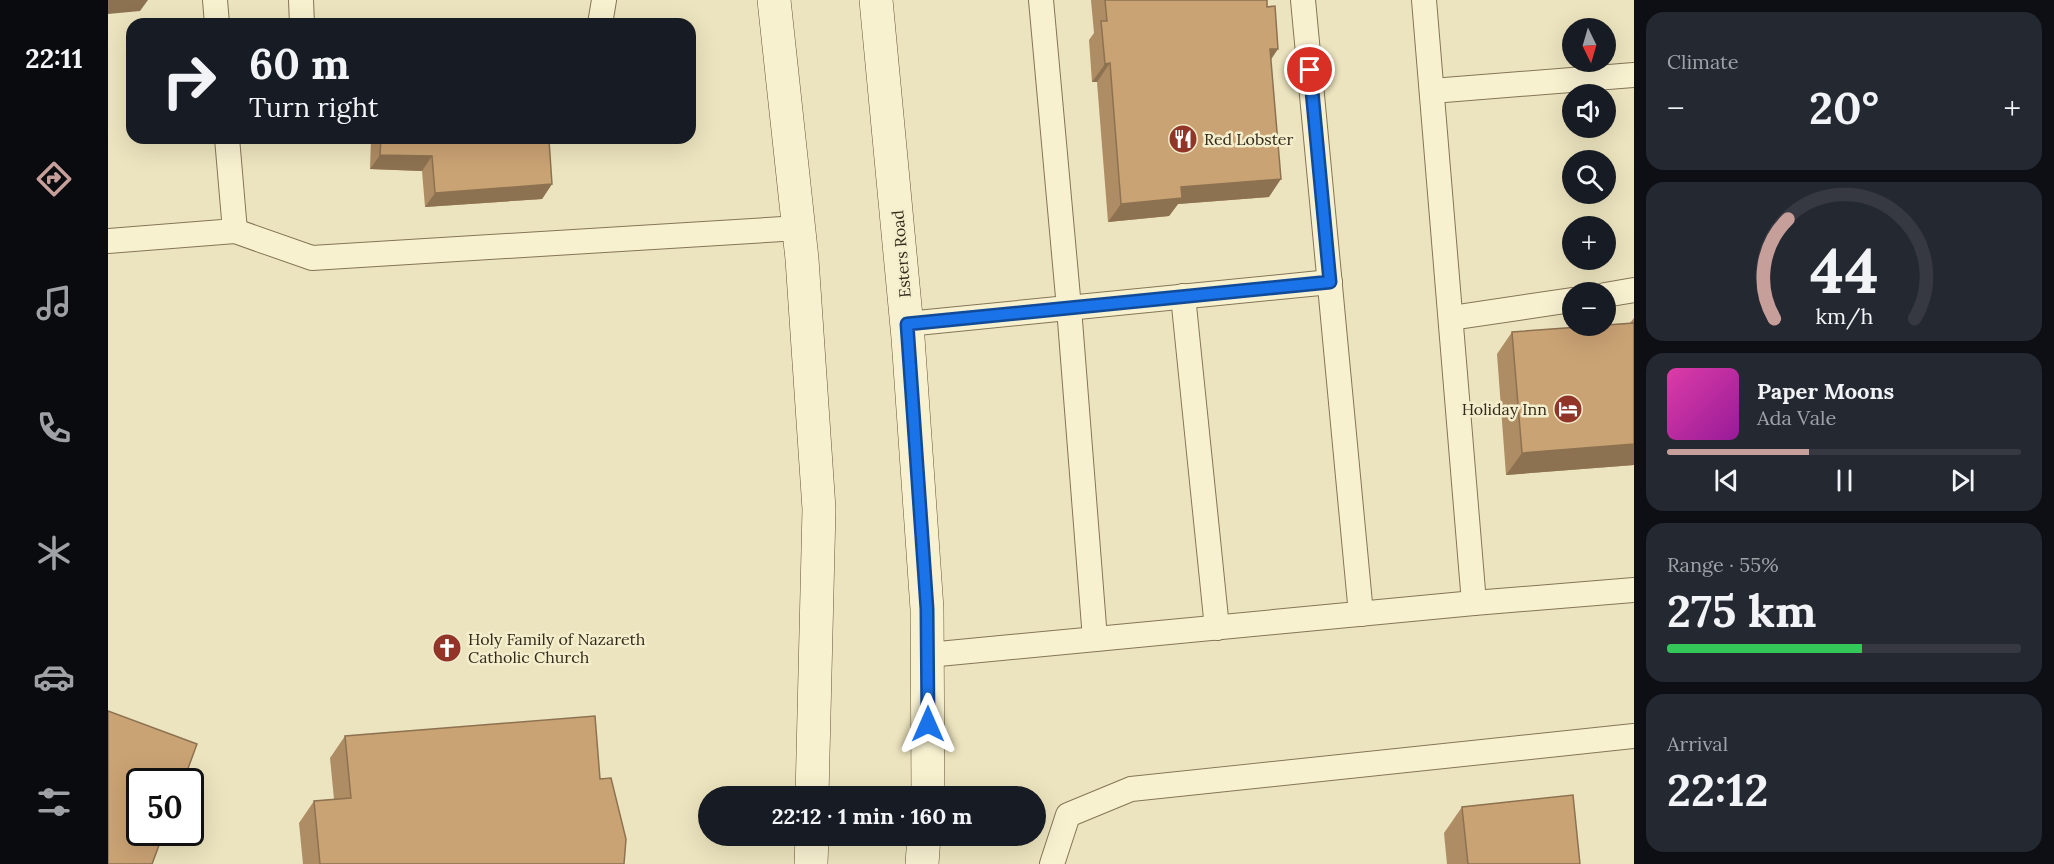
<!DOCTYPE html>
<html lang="en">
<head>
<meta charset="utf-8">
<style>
  :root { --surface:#171b24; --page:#242831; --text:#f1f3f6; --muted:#9ea1a6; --line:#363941; --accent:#c69e9a }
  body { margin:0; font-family:Lora,serif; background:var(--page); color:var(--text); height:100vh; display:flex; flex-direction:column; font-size:22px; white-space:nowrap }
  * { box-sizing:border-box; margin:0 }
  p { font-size:20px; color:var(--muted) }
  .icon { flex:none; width:33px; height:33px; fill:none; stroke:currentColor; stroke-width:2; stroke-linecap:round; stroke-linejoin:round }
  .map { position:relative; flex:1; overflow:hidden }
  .sheet { display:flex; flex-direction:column; gap:12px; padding:12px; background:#0d0f14; width:420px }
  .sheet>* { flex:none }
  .hud { position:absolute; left:18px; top:18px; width:570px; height:126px; border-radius:18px; box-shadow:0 6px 24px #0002; background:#171b24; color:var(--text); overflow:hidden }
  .needle { width:39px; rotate:175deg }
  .fabs { position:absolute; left:1454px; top:18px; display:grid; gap:12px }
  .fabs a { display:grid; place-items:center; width:54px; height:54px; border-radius:50%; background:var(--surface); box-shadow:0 6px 24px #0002; font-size:30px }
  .speed { position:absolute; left:18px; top:768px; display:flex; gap:12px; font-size:30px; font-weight:700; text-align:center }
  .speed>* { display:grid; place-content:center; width:78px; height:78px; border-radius:50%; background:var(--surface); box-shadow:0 6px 24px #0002; line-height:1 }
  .speed .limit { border:3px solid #111; border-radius:9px; background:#fff; color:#111 }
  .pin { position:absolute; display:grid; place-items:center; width:51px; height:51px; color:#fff; margin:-26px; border:3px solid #fff; border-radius:50%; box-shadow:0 2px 6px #0007 }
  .me { position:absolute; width:66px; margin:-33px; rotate:0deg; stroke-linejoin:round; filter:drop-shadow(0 0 4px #0008) }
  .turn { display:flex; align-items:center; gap:21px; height:126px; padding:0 24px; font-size:27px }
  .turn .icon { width:78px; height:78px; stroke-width:2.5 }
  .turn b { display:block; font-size:42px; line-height:51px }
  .big { font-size:45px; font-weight:800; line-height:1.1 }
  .sheet .widget { flex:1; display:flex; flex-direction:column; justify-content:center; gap:9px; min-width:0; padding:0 21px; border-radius:18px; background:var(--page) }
  .sheet .dial { align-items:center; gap:0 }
  .dial svg { height:156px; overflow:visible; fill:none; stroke:var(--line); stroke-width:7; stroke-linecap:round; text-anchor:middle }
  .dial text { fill:var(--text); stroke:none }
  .song { display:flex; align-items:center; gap:18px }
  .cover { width:72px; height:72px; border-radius:9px; background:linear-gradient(135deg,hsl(320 70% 55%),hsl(300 70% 35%)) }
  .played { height:6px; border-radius:3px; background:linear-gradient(90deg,var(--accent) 40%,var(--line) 40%) }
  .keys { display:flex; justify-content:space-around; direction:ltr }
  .heat { display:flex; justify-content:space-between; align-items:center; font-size:33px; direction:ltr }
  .charge { height:9px; border-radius:4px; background:linear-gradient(90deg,#34c759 55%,var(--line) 0) }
  .trip { position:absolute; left:590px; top:786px; width:348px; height:60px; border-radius:30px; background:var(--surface); box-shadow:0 6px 24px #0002; font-weight:800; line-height:60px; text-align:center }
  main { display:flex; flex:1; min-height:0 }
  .dock { display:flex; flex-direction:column; width:108px; justify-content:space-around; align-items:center; background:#090b0e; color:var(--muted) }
  .dock .icon { width:42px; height:42px }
  .dock .current { color:var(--accent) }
  .dock b { font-size:27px; color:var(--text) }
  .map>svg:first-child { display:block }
</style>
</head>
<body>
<main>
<nav class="dock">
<b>22:11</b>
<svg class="icon current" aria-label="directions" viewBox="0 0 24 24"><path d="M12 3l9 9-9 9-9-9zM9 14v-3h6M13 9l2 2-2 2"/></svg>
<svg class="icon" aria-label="music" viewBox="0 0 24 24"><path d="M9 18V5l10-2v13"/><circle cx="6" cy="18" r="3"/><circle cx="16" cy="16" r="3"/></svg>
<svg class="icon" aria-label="phone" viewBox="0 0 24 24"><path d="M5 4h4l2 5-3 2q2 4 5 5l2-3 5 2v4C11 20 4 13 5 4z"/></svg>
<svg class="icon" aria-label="climate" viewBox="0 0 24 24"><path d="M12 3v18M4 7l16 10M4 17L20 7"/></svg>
<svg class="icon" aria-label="car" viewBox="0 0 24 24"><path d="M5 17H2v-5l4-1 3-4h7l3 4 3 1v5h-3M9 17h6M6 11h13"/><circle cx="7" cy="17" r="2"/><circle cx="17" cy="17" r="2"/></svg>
<svg class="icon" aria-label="filters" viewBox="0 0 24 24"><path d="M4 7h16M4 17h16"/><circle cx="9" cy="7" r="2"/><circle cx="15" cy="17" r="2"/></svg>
</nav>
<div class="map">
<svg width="1526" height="864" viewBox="0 0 1526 864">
  <rect width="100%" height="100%" fill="#ece4be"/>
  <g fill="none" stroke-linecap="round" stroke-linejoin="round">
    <!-- lane casing -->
    <g stroke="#847557" stroke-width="26">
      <g id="lane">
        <path d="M 107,0 L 109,24"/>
        <path d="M 193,0 L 194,24"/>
        <path d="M 933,0 L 961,308 L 987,639"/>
        <path d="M 1195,0 L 1253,614"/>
        <path d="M 1316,0 L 1366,603 L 1526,590"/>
        <path d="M 492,24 L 496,0"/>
        <path d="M 1324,91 L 1526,75"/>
        <path d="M 127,231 L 204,258 L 691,228"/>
        <path d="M 0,241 L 127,231 L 119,138"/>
        <path d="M 1497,295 L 1526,290"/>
        <path d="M 1075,296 L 1109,628"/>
        <path d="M 1343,318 L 1464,300"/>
        <path d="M 799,324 L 1222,282"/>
        <path d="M 820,655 L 1366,603"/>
        <path d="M 944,864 L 960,815 L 1023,789 L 1526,736"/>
      </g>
    </g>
    <!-- secondary casing -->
    <g stroke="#65553b" stroke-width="34">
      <g id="secondary">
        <path d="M 666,0 L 694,259 L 711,509 L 704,796"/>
        <path d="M 768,0 L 800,338 L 819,609 L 820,796"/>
        <path d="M 703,864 L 704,836"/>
        <path d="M 814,864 L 816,836"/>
      </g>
    </g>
    <!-- lane -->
    <use href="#lane" stroke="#f8f1d0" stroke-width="24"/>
    <!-- secondary -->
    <use href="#secondary" stroke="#f8f1d0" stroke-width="33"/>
  </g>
  <!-- wall -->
  <g fill="#ae8c64">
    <path d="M 983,0 L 1159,0 L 1163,59 L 1161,197 L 1070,204 L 1061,216 L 1000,222 L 989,82 L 984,82 L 981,40 L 986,33 Z"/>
    <path d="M 263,138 L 400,138 L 400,143 L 444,184 L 434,199 L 317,207 L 314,171 L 262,169 Z"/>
    <path d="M 1526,318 L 1526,465 L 1398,475 L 1389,354 L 1404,332 L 1522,323 Z"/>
    <path d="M 237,736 L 492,779 L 516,864 L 195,864 L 191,823 L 206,801 L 226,799 L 222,758 Z"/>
    <path d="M 1354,807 L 1472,864 L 1339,864 L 1336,833 Z"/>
  </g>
  <!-- shaded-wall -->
  <g fill="#8d7251">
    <path d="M 0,0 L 40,0 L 32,11 L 0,14 Z"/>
    <path d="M 1162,49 L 1170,49 L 1158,67 Z"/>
    <path d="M 1002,63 L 989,82 L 984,82 L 997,64 Z"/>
    <path d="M 272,155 L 324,156 L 314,171 L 262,169 Z"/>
    <path d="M 1173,179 L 1161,197 L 1070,204 L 1061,216 L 1000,222 L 1013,204 L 1073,187 Z"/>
    <path d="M 444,184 L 434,199 L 317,207 L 327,193 Z"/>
    <path d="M 1526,444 L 1526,465 L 1398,475 L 1414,453 Z"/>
  </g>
  <!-- building -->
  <g fill="#caa374" stroke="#8d7251" stroke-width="1.5">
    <path d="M 997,0 L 1159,0 L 1159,7 L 1167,6 L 1170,49 L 1162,49 L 1173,179 L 1073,187 L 1074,198 L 1013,204 L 1002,63 L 997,64 L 993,21 L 999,21 Z"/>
    <path d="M 273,138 L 400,138 L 400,143 L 441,140 L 444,184 L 327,193 L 324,156 L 272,155 Z"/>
    <path d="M 1526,323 L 1526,444 L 1414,453 L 1404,332 Z"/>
    <path d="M 0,711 L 89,744 L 75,782 L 32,782 L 32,832 L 56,832 L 44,864 L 0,864 Z"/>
    <path d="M 487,716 L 492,779 L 503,778 L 518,839 L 516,864 L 212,864 L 206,801 L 243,798 L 237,736 Z"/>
    <path d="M 1465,795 L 1472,864 L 1360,864 L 1354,807 Z"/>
  </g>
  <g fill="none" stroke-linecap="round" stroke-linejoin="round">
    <!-- route casing -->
    <g stroke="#114b97" stroke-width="15">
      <path id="route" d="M 820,724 L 819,609 L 799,324 L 1222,282 L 1202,70"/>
    </g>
    <!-- route -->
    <use href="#route" stroke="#1a73e8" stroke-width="10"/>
  </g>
  <!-- icons -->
  <defs>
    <g id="restaurant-disc" transform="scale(1.5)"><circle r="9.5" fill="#913529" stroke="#f4eecd"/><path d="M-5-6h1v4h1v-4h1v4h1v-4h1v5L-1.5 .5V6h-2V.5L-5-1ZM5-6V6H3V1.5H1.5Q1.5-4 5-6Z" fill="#fff"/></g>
    <g id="hotel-disc" transform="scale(1.5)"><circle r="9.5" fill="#913529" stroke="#f4eecd"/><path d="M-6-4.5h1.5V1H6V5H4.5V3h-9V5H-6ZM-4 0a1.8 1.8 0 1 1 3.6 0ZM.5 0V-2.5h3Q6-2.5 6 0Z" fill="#fff"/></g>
    <g id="church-disc" transform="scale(1.5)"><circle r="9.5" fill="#913529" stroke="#f4eecd"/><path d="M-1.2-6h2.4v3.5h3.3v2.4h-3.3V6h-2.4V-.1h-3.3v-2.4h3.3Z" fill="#fff"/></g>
  </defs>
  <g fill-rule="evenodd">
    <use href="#restaurant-disc" x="1075" y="139"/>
    <use href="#hotel-disc" x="1460" y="409"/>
    <use href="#church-disc" x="339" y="648"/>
  </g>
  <g text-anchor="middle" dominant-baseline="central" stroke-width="5" stroke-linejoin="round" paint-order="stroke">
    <!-- poi labels -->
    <g font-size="16" fill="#332a1b" stroke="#f4eecd" text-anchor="start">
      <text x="1096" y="139">Red Lobster</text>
      <text x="1439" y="409" text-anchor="end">Holiday Inn</text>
      <text x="360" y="639">Holy Family of Nazareth<tspan x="360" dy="18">Catholic Church</tspan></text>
    </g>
    <!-- street labels -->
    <g font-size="16" fill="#332a1b" stroke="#f4eecd">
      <text transform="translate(793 254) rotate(-95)">Esters Road</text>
    </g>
  </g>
</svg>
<div class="fabs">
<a><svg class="needle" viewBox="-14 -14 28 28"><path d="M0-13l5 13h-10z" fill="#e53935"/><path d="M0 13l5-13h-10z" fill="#9ea1a6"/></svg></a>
<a><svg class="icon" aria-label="sound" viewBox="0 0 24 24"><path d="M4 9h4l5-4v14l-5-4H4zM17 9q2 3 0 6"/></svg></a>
<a><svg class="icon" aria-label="search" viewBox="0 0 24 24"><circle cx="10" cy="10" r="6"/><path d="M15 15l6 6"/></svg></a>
<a>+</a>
<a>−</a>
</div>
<div class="speed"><div class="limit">50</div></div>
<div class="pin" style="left:1202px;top:70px;background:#d93025"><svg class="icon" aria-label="arrive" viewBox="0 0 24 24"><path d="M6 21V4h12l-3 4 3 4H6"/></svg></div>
<svg class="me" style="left:820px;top:724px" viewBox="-20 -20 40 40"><path d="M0-17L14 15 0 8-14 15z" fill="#1a73e8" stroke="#fff" stroke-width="4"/></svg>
<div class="trip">22:12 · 1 min · 160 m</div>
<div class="hud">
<div class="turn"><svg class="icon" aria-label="right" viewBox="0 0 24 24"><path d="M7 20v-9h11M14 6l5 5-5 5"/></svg><div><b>60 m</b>Turn right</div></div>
</div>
</div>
<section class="sheet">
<div class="widget"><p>Climate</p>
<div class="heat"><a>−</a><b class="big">20°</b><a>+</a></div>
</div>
<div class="widget dial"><svg viewBox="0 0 100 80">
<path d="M14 69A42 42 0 1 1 86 69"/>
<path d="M14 69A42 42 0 0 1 21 18" stroke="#c69e9a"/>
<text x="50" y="56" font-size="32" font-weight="700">44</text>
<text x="50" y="72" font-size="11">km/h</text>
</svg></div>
<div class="widget">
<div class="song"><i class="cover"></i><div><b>Paper Moons</b><p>Ada Vale</p></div></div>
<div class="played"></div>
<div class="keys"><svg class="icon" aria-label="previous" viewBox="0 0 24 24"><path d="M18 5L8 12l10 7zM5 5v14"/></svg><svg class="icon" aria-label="pause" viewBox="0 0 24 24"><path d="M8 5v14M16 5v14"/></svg><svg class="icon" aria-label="next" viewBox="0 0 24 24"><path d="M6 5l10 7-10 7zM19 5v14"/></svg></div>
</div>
<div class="widget"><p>Range · 55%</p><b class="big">275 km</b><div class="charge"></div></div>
<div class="widget"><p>Arrival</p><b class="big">22:12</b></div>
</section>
</main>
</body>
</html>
